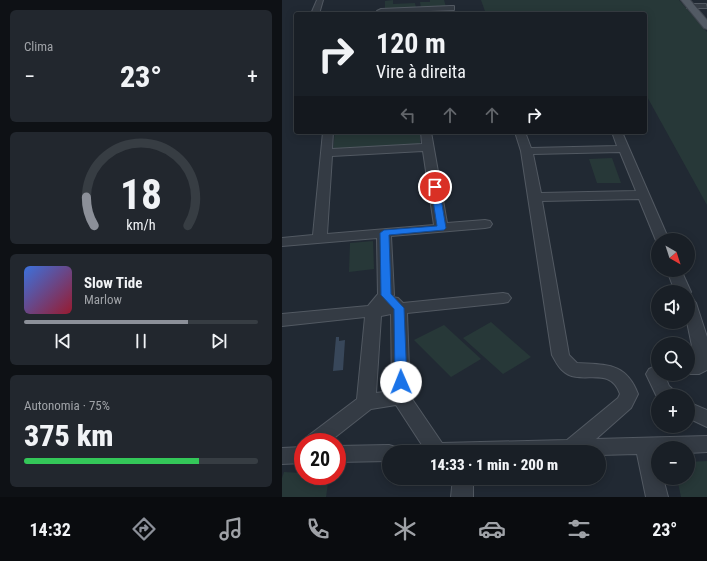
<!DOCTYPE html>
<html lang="pt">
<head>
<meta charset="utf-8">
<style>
  :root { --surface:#191f26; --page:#22272e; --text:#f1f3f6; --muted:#9fa2a7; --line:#373d43; --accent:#8c9099 }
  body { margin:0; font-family:"Roboto Condensed",sans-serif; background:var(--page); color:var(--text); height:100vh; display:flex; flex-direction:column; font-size:15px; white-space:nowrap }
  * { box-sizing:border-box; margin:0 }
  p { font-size:13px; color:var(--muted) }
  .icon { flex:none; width:22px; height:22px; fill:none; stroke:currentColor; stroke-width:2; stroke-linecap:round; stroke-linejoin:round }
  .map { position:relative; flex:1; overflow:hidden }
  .panel { display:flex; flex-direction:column; gap:10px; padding:10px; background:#0e1115; width:282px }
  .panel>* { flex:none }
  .top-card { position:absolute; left:12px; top:12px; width:353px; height:122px; border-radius:4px; box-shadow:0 2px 10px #0003,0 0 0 1px var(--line); background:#191f26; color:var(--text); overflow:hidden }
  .needle { width:26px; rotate:141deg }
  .controls { position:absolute; left:369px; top:233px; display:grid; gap:8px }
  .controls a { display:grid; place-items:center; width:44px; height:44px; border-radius:50%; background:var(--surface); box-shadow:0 2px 10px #0003,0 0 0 1px var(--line); font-size:20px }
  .speed { position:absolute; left:12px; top:433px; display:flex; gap:8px; font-size:20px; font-weight:700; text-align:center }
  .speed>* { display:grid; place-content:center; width:52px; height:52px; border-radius:50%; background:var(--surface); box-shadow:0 2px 10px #0003,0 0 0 1px var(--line); line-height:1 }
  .speed .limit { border:6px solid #d22; background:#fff; color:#111 }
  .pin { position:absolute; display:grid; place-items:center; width:34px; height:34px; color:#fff; margin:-17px; border:2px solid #fff; border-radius:50%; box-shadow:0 1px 4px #0007 }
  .me { position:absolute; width:44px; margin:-22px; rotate:359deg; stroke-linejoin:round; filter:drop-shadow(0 0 3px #0008) }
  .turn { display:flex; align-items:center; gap:14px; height:84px; padding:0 16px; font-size:18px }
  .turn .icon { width:52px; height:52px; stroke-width:2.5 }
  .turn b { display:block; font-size:28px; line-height:34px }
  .lanes { display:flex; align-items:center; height:38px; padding:0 16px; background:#0003; justify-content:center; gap:20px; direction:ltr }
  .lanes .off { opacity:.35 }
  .big { font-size:30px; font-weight:800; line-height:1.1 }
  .panel .tile { flex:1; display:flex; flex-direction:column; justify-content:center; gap:6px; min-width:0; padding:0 14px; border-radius:6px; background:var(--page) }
  .panel .dial { align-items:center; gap:0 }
  .dial svg { height:104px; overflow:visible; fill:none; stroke:var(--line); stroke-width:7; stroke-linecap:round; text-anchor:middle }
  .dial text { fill:var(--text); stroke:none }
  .song { display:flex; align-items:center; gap:12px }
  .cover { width:48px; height:48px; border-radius:6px; background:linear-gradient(135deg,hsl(220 70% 55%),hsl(350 70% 35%)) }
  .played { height:4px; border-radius:2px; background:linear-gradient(90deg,var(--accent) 70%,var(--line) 70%) }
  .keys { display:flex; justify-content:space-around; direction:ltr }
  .heat { display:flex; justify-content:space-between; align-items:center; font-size:22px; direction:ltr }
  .charge { height:6px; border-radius:3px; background:linear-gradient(90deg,#34c759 75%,var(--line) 0) }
  .trip { position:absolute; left:100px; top:445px; width:224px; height:40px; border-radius:20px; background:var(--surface); box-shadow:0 2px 10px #0003,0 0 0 1px var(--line); font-weight:800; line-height:40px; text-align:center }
  .tabs { display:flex; height:64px; justify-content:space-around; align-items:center; background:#0a0c0f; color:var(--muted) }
  .tabs .icon { width:28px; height:28px }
  .tabs .active { color:var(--accent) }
  .tabs b { font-size:18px; color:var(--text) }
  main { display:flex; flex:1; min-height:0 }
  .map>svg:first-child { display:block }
</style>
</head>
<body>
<main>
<section class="panel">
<div class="tile"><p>Clima</p>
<div class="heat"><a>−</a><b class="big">23°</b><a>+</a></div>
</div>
<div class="tile dial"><svg viewBox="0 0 100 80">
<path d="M14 69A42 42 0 1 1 86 69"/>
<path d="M14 69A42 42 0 0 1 8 47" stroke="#8c9099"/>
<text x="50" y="56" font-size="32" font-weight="700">18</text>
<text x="50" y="72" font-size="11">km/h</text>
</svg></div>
<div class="tile">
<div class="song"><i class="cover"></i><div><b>Slow Tide</b><p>Marlow</p></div></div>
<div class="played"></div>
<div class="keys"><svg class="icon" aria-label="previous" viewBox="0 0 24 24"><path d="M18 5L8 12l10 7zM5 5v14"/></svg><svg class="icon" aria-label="pause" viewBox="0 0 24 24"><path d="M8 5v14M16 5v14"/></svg><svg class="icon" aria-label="next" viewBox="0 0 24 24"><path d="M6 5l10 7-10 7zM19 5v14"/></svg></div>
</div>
<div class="tile"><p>Autonomia · 75%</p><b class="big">375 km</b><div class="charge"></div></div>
</section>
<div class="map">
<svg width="425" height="497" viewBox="0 0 425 497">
  <rect width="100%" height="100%" fill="#212933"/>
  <!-- green -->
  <g fill="#273838">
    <path d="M 111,0 L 111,4 L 133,3 L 134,8 L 103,8 L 103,1 Z"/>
    <path d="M 148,0 L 162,0 L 164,7 L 139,8 L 138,2 L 148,2 Z"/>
    <path d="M 199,0 L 397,0 L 425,32 L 425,205 L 363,93 L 363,14 L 204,14 Z"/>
    <path d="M 53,132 L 138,132 L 138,144 L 51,150 Z"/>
    <path d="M 330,158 L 339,183 L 315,183 L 307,159 Z"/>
    <path d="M 91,241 L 92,269 L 67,272 L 68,243 Z"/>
    <path d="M 209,322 L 249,357 L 221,374 L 181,338 Z"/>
    <path d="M 162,325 L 199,359 L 169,377 L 132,340 Z"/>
    <path d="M 425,461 L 425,497 L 399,497 L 395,478 L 406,478 L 406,462 Z"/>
    <path d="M 2,472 L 21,473 L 21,476 L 47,476 L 44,497 L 0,497 L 0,478 Z"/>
  </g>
  <!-- water -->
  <path fill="#38475a" d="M 54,337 L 57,337 L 57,341 L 63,340 L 61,370 L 51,371 Z"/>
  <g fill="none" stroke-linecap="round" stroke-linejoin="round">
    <!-- minor casing -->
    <g stroke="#525962" stroke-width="2">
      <g id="minor">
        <path d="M 35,0 L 41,0 L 37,14 L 29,14 Z"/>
        <path d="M 405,4 L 424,4 L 425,8 L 405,8 Z"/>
        <path d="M 169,6 L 172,6 L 172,10 L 99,13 L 95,11 L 99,9 Z"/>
        <path d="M 41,132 L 51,132 L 50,149 L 140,144 L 139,132 L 149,132 L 165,223 L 203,220 L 208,221 L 210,224 L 208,227 L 203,228 L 109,236 L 112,295 L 110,297 L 116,298 L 121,303 L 221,293 L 226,294 L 229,298 L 226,302 L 221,303 L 125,313 L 128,396 L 160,443 L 285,440 L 336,398 L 338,394 C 328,364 298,387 281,371 C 276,367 273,360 270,355 L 239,151 L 233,132 L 243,132 L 249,148 L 335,146 L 330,132 L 340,132 L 387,240 L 376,240 L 375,243 L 357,199 L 260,201 L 287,355 L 295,363 C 324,365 344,362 356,394 L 349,408 L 314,439 L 425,436 L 425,452 L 406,453 L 406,448 L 376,448 L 376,454 L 374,454 L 376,478 L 381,478 L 386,497 L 364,497 L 355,454 L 317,455 L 317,452 L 133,452 L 136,446 L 140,445 L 114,405 L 89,409 L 47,442 L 23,442 L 26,436 L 75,399 L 83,317 L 0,326 L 0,314 L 86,306 L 96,294 L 95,238 L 0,246 L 0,238 L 31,235 ZM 141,151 L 152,225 L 45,234 L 50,156 ZM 338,152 L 354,191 L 259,193 L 251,154 ZM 109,314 L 110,391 L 94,393 L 99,316 Z"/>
        <path d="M 385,270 L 399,270 L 409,292 L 406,296 L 406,292 L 393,292 Z"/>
        <path d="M 406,298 L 411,299 L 414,303 L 425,337 L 425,370 L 417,374 L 404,374 L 406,374 L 406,362 L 411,361 L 410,346 L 405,322 L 406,322 Z"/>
        <path d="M 376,365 L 376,374 L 384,374 L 383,376 L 387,386 L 393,391 L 396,396 L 376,397 L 374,395 L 364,374 L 367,369 Z"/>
        <path d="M 406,402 L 425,410 L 425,427 L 406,418 Z"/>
        <path d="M 107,445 L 114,447 L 116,452 L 107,452 L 107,461 L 55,462 L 55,446 Z"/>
        <path d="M 21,447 L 21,463 L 0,464 L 0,448 Z"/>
        <path d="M 171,478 L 191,478 L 191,497 L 169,497 Z"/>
      </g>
    </g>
    <!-- major casing -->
    <g stroke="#3e444d" stroke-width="2">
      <path id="major" d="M 399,0 L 408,0 L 425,20 L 425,29 L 422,28 Z"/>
    </g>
    <!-- minor -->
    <use href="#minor" fill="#343b44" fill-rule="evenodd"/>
    <!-- major -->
    <use href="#major" fill="#525a64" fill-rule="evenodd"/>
  </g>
  <!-- route -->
  <path fill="#1a73e8" stroke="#114b97" d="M 153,185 L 157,187 L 164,228 L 162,230 L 107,235 L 109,294 L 122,308 L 125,382 L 123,385 L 119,386 L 115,385 L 113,382 L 112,309 L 99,295 L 98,233 L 102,230 L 155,226 L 149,187 Z"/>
</svg>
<div class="controls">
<a><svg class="needle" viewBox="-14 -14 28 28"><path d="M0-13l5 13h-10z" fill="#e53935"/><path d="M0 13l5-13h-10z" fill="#9fa2a7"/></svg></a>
<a><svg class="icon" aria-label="sound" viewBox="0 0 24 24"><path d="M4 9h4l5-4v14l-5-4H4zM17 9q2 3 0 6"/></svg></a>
<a><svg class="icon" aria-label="search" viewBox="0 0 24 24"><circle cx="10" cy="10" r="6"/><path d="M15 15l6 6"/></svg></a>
<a>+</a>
<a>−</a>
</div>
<div class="speed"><div class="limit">20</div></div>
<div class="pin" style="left:153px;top:187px;background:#d93025"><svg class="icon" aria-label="arrive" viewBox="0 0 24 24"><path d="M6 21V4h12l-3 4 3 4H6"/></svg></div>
<svg class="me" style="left:119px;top:382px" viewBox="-20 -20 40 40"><circle r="19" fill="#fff"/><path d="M0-13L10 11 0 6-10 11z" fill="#1a73e8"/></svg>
<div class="trip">14:33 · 1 min · 200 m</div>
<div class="top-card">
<div class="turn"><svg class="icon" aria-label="right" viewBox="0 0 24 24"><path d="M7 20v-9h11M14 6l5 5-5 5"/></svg><div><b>120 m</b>Vire à direita</div></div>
<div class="lanes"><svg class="icon off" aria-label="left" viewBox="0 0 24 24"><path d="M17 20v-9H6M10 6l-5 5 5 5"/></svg><svg class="icon off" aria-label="ahead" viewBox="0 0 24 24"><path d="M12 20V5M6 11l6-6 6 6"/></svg><svg class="icon off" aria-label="ahead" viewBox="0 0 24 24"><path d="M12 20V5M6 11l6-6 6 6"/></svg><svg class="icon" aria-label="right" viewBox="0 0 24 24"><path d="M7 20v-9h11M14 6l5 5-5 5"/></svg></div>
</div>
</div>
</main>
<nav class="tabs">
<b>14:32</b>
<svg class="icon active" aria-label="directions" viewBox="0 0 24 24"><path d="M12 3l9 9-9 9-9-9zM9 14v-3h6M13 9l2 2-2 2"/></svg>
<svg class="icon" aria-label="music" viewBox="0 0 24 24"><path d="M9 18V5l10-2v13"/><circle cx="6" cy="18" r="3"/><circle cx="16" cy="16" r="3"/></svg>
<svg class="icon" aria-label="phone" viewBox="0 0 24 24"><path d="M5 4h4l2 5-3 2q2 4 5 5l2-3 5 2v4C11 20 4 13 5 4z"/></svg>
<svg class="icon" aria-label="climate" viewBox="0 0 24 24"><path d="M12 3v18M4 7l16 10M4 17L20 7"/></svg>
<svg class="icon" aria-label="car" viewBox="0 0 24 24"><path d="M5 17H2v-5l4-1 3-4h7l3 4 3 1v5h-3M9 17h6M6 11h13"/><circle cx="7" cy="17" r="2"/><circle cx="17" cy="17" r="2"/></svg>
<svg class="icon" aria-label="filters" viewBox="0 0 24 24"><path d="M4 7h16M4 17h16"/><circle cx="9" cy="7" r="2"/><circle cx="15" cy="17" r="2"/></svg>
<b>23°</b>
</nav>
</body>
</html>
